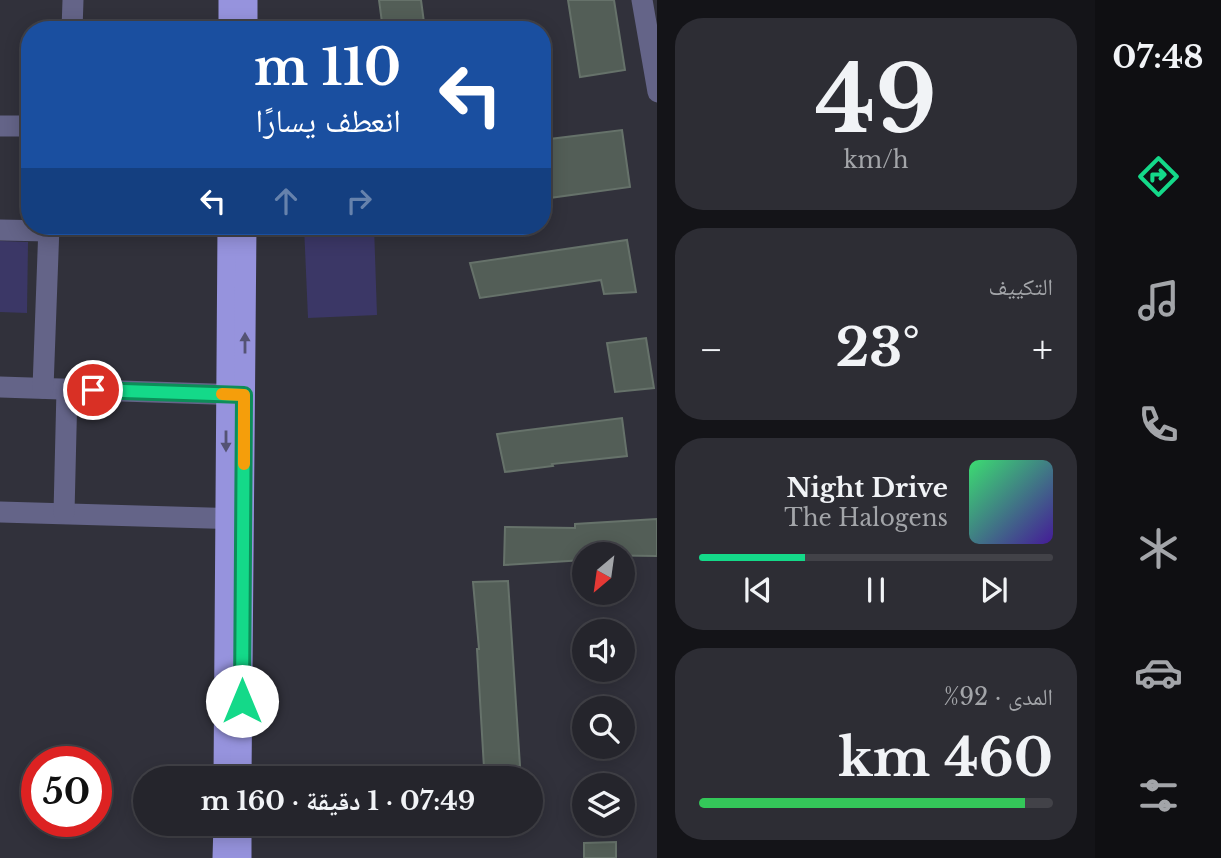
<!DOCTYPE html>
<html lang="ar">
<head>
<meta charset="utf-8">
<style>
  :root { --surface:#25252c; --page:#2d2d34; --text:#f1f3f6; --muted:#a3a5a9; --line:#424248; --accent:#14d989 }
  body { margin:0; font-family:"Libre Baskerville","Noto Naskh Arabic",serif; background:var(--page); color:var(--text); direction:rtl; height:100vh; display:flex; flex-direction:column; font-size:26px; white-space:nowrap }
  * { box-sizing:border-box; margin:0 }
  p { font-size:23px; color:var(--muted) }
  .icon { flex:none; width:38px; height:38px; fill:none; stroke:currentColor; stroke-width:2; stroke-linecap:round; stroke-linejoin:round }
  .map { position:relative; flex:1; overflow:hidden; direction:ltr }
  .sheet { display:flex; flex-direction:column; gap:18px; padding:18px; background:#141418; width:438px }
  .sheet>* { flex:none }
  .hud { position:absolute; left:21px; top:21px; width:530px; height:214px; border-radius:28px; box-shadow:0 4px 18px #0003,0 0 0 2px var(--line); direction:rtl; background:#1a4fa0; color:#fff; overflow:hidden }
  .needle { width:46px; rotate:209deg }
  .tools { position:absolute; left:572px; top:542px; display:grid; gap:14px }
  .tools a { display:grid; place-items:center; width:63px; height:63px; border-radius:50%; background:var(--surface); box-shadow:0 4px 18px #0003,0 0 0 2px var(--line); font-size:35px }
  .speed { position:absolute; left:21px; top:746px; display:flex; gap:14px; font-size:35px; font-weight:700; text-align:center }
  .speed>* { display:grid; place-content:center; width:91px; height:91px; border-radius:50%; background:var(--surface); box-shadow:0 4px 18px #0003,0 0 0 2px var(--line); line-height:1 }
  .speed .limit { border:10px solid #d22; background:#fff; color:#111 }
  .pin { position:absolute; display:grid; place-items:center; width:60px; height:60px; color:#fff; margin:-30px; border:4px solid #fff; border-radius:50%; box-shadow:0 2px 7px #0007 }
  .me { position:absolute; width:77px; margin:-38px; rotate:0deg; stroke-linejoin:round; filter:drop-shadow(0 0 5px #0008) }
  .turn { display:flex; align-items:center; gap:24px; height:147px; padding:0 35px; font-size:32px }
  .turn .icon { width:91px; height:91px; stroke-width:2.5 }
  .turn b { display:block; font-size:49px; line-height:60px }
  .lanes { display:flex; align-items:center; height:66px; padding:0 35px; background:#0003; justify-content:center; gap:35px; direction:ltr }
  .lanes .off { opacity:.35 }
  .big { font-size:52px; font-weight:700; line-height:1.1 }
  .sheet .card { flex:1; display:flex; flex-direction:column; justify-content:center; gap:10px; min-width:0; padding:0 24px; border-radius:28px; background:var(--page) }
  .sheet .dial { align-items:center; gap:0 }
  .dial b { font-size:91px; line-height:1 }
  .song { display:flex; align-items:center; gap:21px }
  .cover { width:84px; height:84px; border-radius:10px; background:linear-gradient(135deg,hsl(140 70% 55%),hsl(260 70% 35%)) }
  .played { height:7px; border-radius:4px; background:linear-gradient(90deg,var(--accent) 30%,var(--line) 30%) }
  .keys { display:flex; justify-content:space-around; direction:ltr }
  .heat { display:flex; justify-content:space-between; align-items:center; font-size:38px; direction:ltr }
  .charge { height:10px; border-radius:5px; background:linear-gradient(90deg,#34c759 92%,var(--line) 0) }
  .trip { position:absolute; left:133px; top:766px; width:410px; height:70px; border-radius:35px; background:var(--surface); box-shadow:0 4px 18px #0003,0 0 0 2px var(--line); font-weight:700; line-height:70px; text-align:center; direction:rtl }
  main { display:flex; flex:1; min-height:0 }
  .dock { display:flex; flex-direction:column; width:126px; justify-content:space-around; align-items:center; background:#0f0f12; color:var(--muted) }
  .dock .icon { width:49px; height:49px }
  .dock .on { color:var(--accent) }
  .dock b { font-size:32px; color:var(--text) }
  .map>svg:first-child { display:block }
</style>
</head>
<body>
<main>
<nav class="dock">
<b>07:48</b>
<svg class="icon on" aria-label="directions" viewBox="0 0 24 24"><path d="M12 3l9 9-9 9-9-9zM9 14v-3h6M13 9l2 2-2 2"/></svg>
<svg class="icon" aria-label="music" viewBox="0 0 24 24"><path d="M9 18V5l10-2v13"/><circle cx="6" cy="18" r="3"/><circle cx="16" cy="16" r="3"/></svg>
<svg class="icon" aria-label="phone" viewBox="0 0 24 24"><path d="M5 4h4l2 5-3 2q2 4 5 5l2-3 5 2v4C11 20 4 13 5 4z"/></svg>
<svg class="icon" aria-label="climate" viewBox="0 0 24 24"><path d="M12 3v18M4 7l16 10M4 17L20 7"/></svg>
<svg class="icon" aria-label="car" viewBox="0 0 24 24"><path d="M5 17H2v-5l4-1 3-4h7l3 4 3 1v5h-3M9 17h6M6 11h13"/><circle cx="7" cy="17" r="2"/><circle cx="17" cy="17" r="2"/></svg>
<svg class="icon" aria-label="filters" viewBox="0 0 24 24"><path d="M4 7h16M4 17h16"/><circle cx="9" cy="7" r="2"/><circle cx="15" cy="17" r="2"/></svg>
</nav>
<section class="sheet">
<div class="card dial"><b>49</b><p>km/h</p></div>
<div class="card"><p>التكييف</p>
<div class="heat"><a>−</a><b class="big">23°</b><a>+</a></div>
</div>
<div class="card">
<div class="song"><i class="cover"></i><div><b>Night Drive</b><p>The Halogens</p></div></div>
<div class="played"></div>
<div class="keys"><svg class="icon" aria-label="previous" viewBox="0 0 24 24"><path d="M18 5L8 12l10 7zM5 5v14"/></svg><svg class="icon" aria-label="pause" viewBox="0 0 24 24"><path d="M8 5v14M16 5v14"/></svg><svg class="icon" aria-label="next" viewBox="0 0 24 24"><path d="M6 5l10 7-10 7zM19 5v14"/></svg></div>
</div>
<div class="card"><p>المدى · 92%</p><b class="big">460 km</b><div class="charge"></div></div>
</section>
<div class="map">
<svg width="658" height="858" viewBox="0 0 658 858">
  <rect width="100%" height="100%" fill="#31313b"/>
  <!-- green -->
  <g fill="#3b3766">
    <path d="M 304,226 L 374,226 L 377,315 L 308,318 Z"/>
    <path d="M 0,241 L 28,242 L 27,313 L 0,312 Z"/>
  </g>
  <!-- building -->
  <g fill="#535e57" stroke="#66726a" stroke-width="2">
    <path d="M 379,0 L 421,0 L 425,30 L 383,30 Z"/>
    <path d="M 568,0 L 614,0 L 625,70 L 580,77 Z"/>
    <path d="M 622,130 L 630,187 L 542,199 L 542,140 Z"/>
    <path d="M 627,240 L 636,292 L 604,294 L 601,280 L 480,298 L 470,263 Z"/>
    <path d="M 646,338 L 654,388 L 615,392 L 607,343 Z"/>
    <path d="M 622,418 L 627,456 L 552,464 L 553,466 L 505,472 L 497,434 Z"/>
    <path d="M 657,519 L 657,556 L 584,555 L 584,560 L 504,565 L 505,527 L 575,528 L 575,524 Z"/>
    <path d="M 508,581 L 520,766 L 484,768 L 477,649 L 479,649 L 473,582 Z"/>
    <path d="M 616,842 L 616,858 L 584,858 L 584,843 Z"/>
  </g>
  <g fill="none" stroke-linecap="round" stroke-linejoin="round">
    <!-- minor -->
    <g stroke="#646488" stroke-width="21">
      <path d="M 642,0 L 658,92"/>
      <path d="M 72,30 L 73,0"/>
      <path d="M 0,126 L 30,126"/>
      <path d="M 0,230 L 49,231"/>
      <path d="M 0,387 L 243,395"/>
      <path d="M 43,388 L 49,226"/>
      <path d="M 0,512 L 243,519"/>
      <path d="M 64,513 L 67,389"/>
    </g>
    <!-- major -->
    <g stroke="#9693dd" stroke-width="21">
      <path d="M 229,30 L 229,0"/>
      <path d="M 247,30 L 247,0"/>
      <path d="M 224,779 L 228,226"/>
      <path d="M 241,779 L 246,226"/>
      <path d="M 223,858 L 224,824"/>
      <path d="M 241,858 L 241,824"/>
    </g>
  </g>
  <!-- one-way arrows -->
  <defs><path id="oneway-solid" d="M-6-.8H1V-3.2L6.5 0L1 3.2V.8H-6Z" transform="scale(1.75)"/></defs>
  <g fill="#545374">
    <use href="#oneway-solid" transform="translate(245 343) rotate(-90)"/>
    <use href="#oneway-solid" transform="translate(226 441) rotate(90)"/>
  </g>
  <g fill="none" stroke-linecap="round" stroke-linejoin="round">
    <!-- route casing -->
    <g stroke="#0d8d59" stroke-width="18">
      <path id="route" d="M 93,390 L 244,395 L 242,701"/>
    </g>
    <!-- route -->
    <use href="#route" stroke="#14d989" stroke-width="12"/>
    <!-- slow -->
    <path stroke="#f59e0b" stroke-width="12" d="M 222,394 L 244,395 L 244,464"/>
  </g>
</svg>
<div class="tools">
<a><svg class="needle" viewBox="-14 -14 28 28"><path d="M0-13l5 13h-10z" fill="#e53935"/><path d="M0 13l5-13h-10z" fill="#a3a5a9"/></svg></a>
<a><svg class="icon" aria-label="sound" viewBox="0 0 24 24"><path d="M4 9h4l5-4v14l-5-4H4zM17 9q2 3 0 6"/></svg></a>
<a><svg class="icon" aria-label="search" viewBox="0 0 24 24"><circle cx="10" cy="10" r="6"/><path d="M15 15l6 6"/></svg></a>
<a><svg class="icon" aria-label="layers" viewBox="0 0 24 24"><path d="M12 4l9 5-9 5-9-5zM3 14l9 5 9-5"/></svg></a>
</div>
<div class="speed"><div class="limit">50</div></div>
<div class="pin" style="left:93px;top:390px;background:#d93025"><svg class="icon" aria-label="arrive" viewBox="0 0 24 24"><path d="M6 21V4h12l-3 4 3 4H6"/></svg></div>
<svg class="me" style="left:242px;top:701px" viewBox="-20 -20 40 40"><circle r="19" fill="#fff"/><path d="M0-13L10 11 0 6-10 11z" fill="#14d989"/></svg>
<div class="trip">07:49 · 1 دقيقة · 160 m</div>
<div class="hud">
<div class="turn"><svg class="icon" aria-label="left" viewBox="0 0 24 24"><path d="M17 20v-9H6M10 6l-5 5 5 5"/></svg><div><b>110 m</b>انعطف يسارًا</div></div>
<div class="lanes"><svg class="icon" aria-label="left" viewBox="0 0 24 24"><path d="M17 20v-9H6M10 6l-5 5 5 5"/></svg><svg class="icon off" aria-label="ahead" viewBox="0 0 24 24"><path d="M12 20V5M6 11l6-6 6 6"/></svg><svg class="icon off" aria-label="right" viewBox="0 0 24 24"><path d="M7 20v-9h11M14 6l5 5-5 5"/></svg></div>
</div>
</div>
</main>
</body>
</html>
